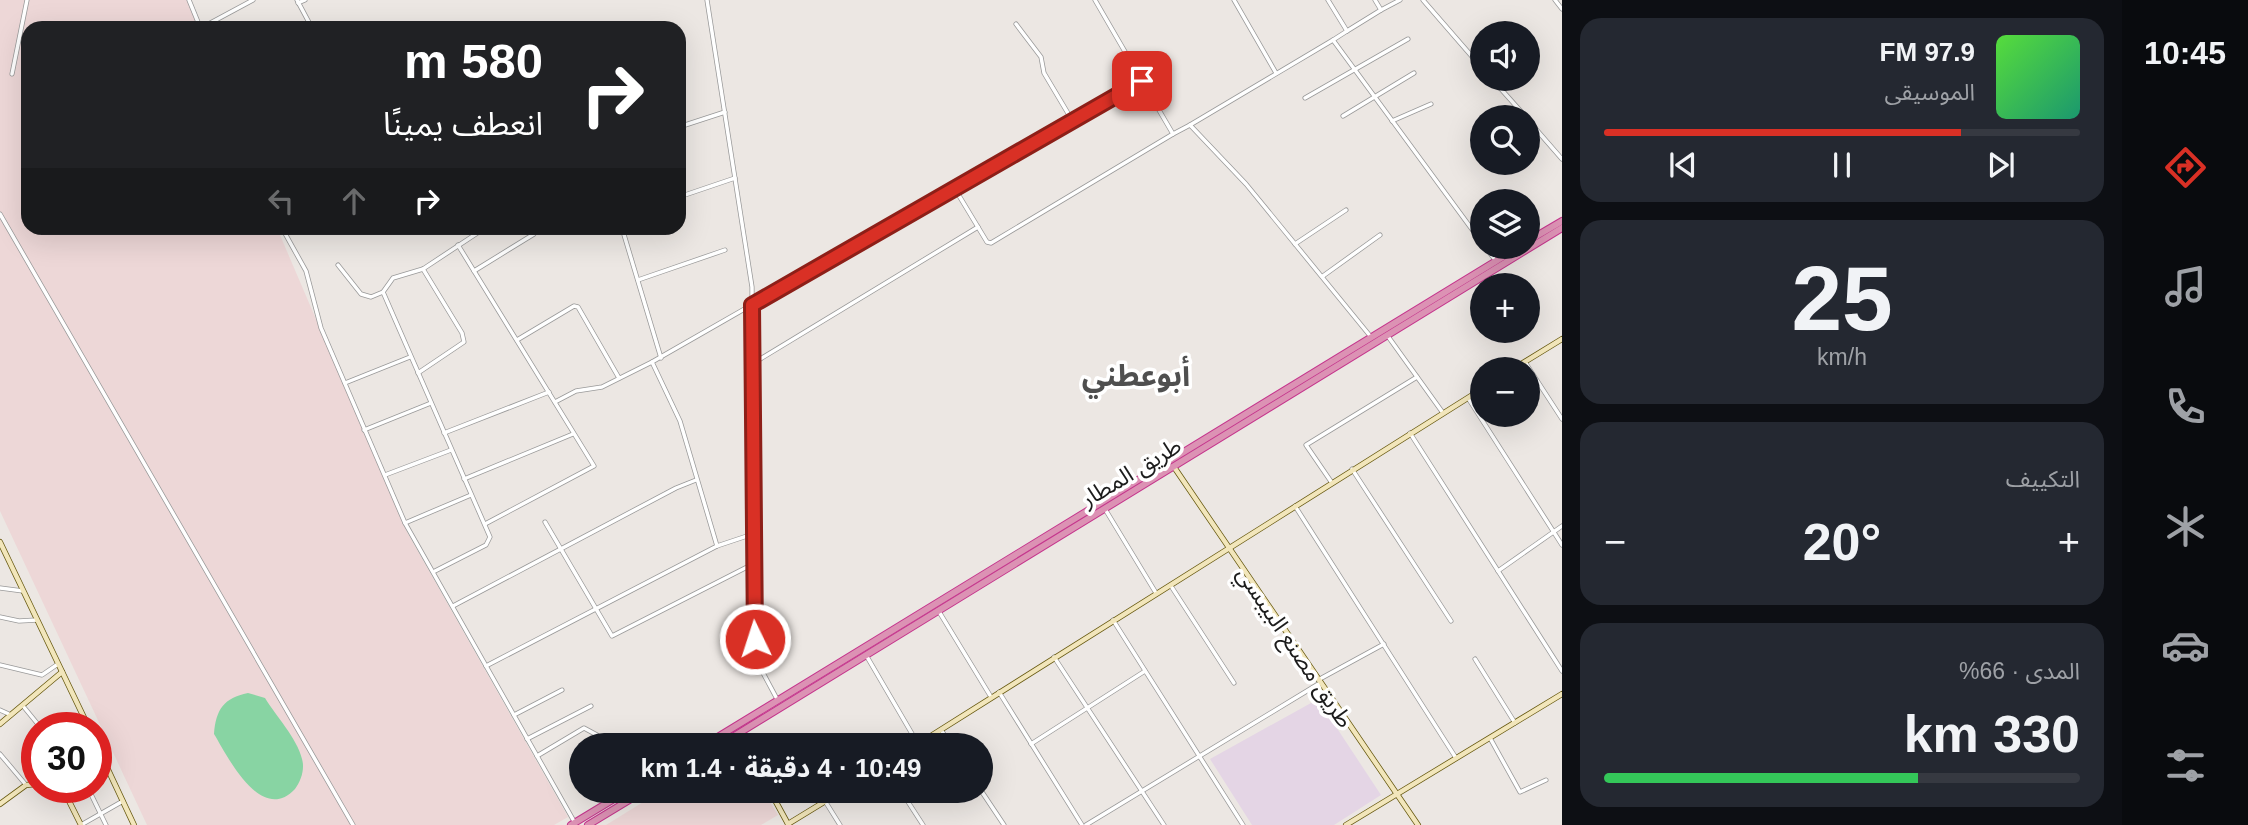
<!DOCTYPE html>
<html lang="ar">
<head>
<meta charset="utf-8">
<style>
  :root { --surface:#171b24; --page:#242831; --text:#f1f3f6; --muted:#9ea1a6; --line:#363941; --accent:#d93025 }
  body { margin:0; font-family:Helvetica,"Noto Sans Arabic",sans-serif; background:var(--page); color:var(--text); direction:rtl; height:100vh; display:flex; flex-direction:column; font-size:26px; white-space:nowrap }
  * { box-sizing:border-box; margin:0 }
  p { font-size:23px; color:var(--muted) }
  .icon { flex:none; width:38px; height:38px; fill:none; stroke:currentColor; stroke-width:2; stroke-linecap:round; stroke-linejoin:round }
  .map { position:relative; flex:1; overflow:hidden; direction:ltr }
  .sheet { display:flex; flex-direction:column; gap:18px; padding:18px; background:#0d0f14; width:560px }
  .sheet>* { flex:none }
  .top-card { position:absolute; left:21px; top:21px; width:665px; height:214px; border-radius:21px; box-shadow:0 7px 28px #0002; direction:rtl; background:#202124; color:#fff; overflow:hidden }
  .buttons { position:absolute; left:1470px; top:21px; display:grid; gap:14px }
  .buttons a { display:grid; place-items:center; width:70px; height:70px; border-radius:50%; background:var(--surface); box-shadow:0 7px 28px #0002; font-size:35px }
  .speed { position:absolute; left:21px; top:712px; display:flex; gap:14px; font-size:35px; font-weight:700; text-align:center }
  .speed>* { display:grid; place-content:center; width:91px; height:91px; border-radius:50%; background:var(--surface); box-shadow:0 7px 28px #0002; line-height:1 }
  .speed .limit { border:10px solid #d22; background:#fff; color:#111 }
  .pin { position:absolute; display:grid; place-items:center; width:60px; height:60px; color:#fff; margin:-30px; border-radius:14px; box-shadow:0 4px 10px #0006 }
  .me { position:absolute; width:77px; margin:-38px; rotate:356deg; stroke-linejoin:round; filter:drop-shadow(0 0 5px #0008) }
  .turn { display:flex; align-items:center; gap:24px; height:147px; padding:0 28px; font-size:32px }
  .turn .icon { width:91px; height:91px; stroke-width:2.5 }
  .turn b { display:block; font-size:49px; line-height:60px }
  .lanes { display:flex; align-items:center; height:66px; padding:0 28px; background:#0003; justify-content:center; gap:35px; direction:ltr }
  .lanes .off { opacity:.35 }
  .big { font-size:52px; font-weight:700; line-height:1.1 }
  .sheet .card { flex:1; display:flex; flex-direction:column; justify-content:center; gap:10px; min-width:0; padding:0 24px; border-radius:21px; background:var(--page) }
  .sheet .dial { align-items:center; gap:0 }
  .dial b { font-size:91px; line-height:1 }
  .song { display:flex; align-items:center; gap:21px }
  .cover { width:84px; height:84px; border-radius:10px; background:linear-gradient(135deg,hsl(110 70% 55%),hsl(160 70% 35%)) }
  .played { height:7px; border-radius:4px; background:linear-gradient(90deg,var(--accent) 75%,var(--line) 75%) }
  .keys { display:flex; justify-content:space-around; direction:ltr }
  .heat { display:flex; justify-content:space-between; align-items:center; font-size:38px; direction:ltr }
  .charge { height:10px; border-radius:5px; background:linear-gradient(90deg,#34c759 66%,var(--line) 0) }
  .trip { position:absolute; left:569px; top:733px; width:424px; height:70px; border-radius:35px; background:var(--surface); box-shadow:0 7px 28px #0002; font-weight:700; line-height:70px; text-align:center; direction:rtl }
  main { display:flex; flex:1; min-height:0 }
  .tabs { display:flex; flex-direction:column; width:126px; justify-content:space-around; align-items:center; background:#090b0e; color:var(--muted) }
  .tabs .icon { width:49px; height:49px }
  .tabs .active { color:var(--accent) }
  .tabs b { font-size:32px; color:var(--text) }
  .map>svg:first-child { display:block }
</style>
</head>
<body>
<main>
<nav class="tabs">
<b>10:45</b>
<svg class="icon active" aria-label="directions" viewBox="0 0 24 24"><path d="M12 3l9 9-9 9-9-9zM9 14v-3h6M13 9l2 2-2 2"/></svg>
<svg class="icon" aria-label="music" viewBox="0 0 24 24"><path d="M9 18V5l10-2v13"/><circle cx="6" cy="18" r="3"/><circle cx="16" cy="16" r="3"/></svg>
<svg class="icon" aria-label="phone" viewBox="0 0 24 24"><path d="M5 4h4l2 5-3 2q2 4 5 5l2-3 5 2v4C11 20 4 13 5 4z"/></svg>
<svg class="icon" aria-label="climate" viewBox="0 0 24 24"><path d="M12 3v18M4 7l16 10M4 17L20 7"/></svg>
<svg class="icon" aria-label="car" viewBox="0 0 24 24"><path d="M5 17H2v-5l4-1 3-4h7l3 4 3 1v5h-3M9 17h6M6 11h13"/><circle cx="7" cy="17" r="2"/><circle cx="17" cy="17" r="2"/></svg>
<svg class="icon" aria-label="filters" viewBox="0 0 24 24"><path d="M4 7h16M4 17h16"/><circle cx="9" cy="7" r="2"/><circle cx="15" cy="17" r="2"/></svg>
</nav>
<section class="sheet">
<div class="card">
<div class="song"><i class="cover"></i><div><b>97.9 FM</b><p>الموسيقى</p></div></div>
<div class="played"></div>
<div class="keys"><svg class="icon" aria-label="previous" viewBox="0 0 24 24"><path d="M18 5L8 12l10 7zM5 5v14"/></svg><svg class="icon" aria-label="pause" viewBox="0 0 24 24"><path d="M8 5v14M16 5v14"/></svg><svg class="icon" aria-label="next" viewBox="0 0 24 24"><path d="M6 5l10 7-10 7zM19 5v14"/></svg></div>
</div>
<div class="card dial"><b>25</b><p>km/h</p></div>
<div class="card"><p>التكييف</p>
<div class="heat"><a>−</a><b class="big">20°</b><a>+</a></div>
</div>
<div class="card"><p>المدى · 66%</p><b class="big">330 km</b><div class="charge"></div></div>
</section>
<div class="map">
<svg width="1562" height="825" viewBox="0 0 1562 825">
  <rect width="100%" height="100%" fill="#ece7e3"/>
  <!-- industrial -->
  <path fill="#e4d5e5" d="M 1311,703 L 1323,707 L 1381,795 L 1334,825 L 1252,825 L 1210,759 Z"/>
  <!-- military -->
  <g fill="#edd7d7">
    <path d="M 0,0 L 187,0 L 198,28 L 28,28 L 28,228 L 277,228 L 407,532 L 568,817 L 554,825 L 147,825 L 0,511 Z"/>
    <path d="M 661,791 L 763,791 L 778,815 L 761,825 L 606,825 Z"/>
  </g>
  <!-- pitch -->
  <path fill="#88d4a3" d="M 248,693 L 265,698 C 276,716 297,738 302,759 C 305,769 301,781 295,789 C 261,825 228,757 214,734 C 216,709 224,698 248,693 Z"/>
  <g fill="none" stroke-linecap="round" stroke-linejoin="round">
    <!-- street casing -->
    <g stroke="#999" stroke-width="5">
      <g id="street">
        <path d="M 189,0 L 200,27"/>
        <path d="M 297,0 L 312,28"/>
        <path d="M 707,0 L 752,287 L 753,627 L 762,671 L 777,699"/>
        <path d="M 1234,0 L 1276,73"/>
        <path d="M 1328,0 L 1347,31 L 1333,40 L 1482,243"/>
        <path d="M 1423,0 L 1482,68"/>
        <path d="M 1555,0 L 1562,9"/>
        <path d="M 298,3 L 305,0"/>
        <path d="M 1381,10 L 1400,0"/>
        <path d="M 1016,24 L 1041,57 L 1044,73 L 1072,120"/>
        <path d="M 201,28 L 253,0"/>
        <path d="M 1347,31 L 1381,10 L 1375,0"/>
        <path d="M 12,74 L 27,0"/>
        <path d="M 1492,79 L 1526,117"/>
        <path d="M 1305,98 L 1408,39"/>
        <path d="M 1343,116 L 1414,73"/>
        <path d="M 1528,120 L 1562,159"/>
        <path d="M 1392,121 L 1431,104"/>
        <path d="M 1190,125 L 1333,40"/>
        <path d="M 679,127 L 725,112"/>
        <path d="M 1173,134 L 1190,125 L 1246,184 L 1371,337"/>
        <path d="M 955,189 L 987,242 L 991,243 L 1173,134 L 1142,81"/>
        <path d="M 679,197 L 735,178"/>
        <path d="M 0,214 L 353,825"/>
        <path d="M 282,228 L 306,271 L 321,328 L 405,523 L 575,823"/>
        <path d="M 622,228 L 661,358"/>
        <path d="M 1295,244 L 1346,210"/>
        <path d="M 458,245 L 594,466 L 485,524"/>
        <path d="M 1485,247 L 1496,261"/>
        <path d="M 338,265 L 361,294 L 371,297 L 383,292 L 393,278 L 423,269 L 485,228"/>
        <path d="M 474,271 L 534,234 L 539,228"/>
        <path d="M 1323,276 L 1380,235"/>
        <path d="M 638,280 L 725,250"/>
        <path d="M 383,292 L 490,537 L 486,545 L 435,571"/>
        <path d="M 1387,335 L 1443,413"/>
        <path d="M 517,340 L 574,306 L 578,307 L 619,378"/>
        <path d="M 1525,362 L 1562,419"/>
        <path d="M 752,364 L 978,227"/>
        <path d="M 418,373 L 464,342 L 462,333 L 423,269"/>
        <path d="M 345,383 L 410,357"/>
        <path d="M 1468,398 L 1562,545"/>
        <path d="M 555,402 L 576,391 L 602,387 L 652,362"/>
        <path d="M 364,430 L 431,403"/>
        <path d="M 444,433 L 549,392"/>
        <path d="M 1410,433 L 1562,671"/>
        <path d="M 1352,469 L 1451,621"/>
        <path d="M 385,475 L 451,450"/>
        <path d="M 464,479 L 573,434"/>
        <path d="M 1332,483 L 1306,445 L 1417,377"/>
        <path d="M 1295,506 L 1456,758"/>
        <path d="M 1105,509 L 1156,593"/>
        <path d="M 545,522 L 612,636 L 753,564"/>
        <path d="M 405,523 L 471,495"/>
        <path d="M 717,546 L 680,421 L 652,362 L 1142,81 L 1095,0"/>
        <path d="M 1498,571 L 1562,526"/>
        <path d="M 1171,586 L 1234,683"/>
        <path d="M 0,588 L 23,591"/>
        <path d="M 453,606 L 676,488 L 696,480"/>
        <path d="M 938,610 L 991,697"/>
        <path d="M 0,617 L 19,621 L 37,620"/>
        <path d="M 1113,620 L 1243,825"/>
        <path d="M 866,655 L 918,744"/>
        <path d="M 1054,657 L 1164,825"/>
        <path d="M 1475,659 L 1515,723"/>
        <path d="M 0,665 L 42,675 L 58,664"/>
        <path d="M 486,666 L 717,546 L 753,534"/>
        <path d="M 1318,680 L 1384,644"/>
        <path d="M 999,692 L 1082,825"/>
        <path d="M 23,706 L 41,728"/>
        <path d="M 0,710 L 11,715"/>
        <path d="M 514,715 L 562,690"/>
        <path d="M 941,730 L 952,746"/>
        <path d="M 1490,738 L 1520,792 L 1546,780"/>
        <path d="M 527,739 L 591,706"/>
        <path d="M 1031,744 L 1145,671"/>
        <path d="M 0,754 L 26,785"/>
        <path d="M 537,756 L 584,728 L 597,735 L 603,746"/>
        <path d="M 88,788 L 106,825"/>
        <path d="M 980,789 L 1004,825"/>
        <path d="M 901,791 L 923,825"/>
        <path d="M 825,801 L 840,825"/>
        <path d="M 81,825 L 123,801"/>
        <path d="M 1086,825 L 1320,683"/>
      </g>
    </g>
    <!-- secondary casing -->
    <g stroke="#675910" stroke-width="6">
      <g id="secondary">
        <path d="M 1513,369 L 1562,339"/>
        <path d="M 1174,467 L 1418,825"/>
        <path d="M 0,542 L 89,728"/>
        <path d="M 0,724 L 62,672"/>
        <path d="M 738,734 L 744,746"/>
        <path d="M 96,744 L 134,825"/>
        <path d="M 915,746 L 1482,389"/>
        <path d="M 55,788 L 67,797 L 81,825"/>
        <path d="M 770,791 L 788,824"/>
        <path d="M 0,804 L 26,785 L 37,784"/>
        <path d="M 788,824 L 842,791"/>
        <path d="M 1346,825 L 1562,694"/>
      </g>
    </g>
    <!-- highway casing -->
    <g stroke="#c5368d" stroke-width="8">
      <g id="highway">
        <path d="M 1528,241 L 1562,221"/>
        <path d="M 703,746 L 1519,247"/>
        <path d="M 718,746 L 1562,228"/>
        <path d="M 571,825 L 627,791"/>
        <path d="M 588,825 L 644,791"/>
      </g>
    </g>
    <!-- street -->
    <use href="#street" stroke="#fff" stroke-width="3.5"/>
    <!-- secondary -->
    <use href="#secondary" stroke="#f2e6bb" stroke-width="4.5"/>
    <!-- highway -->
    <use href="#highway" stroke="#dc92b4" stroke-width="6"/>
  </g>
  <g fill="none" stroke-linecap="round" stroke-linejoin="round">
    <!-- route casing -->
    <g stroke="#8d1f18" stroke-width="18">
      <path id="route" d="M 755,639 L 752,305 L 1142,81"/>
    </g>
    <!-- route -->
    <use href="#route" stroke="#d93025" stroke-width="12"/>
  </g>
  <g text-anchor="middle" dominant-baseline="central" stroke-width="7" stroke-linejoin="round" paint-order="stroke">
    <!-- street labels -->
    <g font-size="23" fill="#1c1c1c" stroke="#fff">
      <text transform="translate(1131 472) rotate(-31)">طريق المطار</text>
      <text transform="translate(1295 647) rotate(56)">طريق مصنع البيبسي</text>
    </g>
    <!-- district labels -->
    <g font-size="30" font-weight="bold" fill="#4f4f4f" stroke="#fff">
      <text x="1136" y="375">أبوعطني</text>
    </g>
  </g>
</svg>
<div class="buttons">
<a><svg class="icon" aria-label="sound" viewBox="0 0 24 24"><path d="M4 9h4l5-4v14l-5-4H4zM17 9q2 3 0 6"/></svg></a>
<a><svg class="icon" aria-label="search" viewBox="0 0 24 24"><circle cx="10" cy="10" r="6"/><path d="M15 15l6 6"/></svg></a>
<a><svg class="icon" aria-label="layers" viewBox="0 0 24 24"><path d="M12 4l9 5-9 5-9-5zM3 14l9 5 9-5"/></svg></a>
<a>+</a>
<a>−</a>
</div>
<div class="speed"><div class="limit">30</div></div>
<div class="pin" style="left:1142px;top:81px;background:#d93025"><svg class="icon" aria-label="arrive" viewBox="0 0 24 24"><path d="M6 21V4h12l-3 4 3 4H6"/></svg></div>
<svg class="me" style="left:755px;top:639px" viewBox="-20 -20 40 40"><circle r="17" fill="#d93025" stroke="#fff" stroke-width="3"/><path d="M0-11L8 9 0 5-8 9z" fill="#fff"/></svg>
<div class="trip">10:49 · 4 دقيقة · 1.4 km</div>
<div class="top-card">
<div class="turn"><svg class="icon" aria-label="right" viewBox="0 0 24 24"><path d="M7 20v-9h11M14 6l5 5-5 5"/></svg><div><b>580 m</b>انعطف يمينًا</div></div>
<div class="lanes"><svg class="icon off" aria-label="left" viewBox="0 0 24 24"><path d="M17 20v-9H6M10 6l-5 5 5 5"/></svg><svg class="icon off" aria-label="ahead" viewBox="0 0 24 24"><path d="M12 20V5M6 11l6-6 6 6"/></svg><svg class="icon" aria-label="right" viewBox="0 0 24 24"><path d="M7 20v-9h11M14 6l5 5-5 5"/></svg></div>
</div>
</div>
</main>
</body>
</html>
